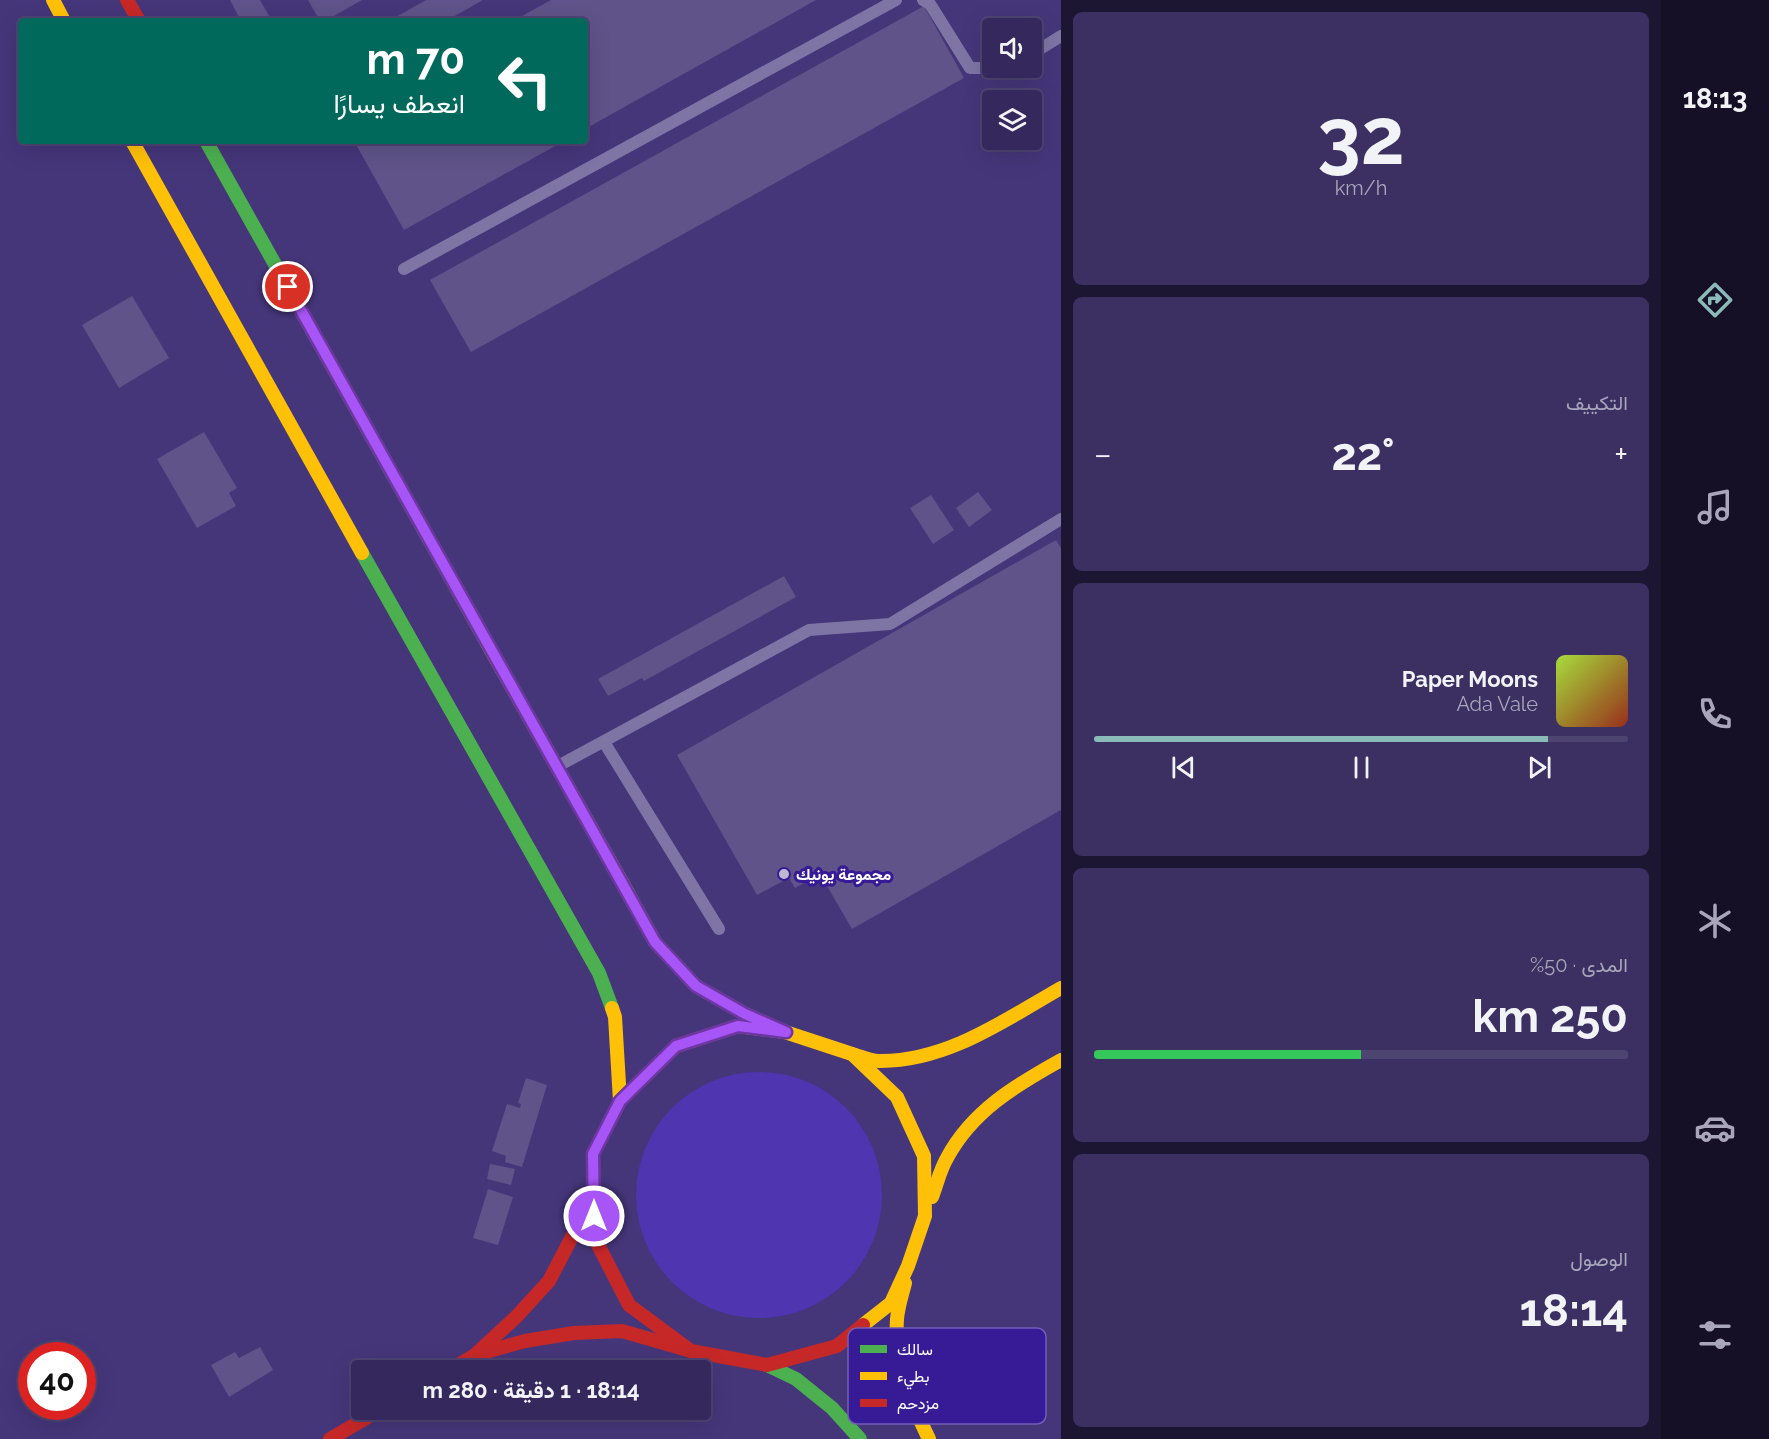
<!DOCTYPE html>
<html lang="ar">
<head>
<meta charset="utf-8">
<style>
  :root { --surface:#34285c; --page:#3c3062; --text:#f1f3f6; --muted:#a9a6bb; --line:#4e4472; --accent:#8bbbb9 }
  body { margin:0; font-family:Raleway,Vazirmatn,sans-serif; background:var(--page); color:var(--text); direction:rtl; height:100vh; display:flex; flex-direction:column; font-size:22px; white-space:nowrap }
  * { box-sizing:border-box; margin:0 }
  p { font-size:20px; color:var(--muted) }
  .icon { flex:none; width:33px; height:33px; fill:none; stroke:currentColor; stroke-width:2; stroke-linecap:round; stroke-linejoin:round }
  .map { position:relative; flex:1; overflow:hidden; direction:ltr }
  .sheet { display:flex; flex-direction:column; gap:12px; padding:12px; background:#1d1633; width:600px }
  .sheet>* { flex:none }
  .top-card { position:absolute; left:18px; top:18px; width:570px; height:126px; border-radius:6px; box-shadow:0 6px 24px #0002,0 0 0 2px var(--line); direction:rtl; background:#00695c; color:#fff; overflow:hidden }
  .controls { position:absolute; left:982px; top:18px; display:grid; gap:12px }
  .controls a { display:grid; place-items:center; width:60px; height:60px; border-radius:6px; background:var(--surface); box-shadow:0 6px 24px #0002,0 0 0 2px var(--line); font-size:30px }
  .speed { position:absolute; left:18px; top:1342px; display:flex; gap:12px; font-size:30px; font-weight:700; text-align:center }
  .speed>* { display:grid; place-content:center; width:78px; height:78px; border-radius:50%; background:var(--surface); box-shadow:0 6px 24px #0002,0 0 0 2px var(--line); line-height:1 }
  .speed .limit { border:9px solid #d22; background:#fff; color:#111 }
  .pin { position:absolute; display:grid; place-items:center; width:51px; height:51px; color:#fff; margin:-26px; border:3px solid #fff; border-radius:50%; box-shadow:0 2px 6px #0007 }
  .me { position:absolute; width:66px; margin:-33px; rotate:0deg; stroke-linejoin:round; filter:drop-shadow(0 0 4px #0008) }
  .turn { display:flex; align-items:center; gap:21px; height:126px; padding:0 24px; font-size:27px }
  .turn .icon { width:78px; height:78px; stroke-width:2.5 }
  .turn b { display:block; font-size:42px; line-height:51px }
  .big { font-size:45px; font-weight:700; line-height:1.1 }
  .sheet .tile { flex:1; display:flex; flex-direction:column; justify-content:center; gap:9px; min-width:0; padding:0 21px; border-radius:9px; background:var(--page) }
  .sheet .dial { align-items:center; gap:0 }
  .dial b { font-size:78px; line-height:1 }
  .song { display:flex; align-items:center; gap:18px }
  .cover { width:72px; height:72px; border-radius:9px; background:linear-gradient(135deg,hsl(80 70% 55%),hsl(10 70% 35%)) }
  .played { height:6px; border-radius:3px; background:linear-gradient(90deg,var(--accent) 85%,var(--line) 85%) }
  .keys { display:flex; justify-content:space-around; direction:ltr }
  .heat { display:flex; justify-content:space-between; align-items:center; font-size:33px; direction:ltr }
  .charge { height:9px; border-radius:4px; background:linear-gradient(90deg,#34c759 50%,var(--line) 0) }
  .trip { position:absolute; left:351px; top:1360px; width:360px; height:60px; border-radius:6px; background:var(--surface); box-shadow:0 6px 24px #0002,0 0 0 2px var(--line); font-weight:700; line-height:60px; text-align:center; direction:rtl }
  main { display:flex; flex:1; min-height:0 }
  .tab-bar { display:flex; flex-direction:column; width:108px; justify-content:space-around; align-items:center; background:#151025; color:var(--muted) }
  .tab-bar .icon { width:42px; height:42px }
  .tab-bar .active { color:var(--accent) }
  .tab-bar b { font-size:27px; color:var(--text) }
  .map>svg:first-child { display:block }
</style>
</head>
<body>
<main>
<nav class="tab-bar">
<b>18:13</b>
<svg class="icon active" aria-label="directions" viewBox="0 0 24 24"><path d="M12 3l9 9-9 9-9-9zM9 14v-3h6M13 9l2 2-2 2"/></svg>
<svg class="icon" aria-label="music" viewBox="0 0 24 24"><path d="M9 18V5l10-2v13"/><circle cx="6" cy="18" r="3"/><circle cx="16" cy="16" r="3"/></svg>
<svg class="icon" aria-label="phone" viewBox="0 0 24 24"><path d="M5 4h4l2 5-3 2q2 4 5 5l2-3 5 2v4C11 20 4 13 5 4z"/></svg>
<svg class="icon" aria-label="climate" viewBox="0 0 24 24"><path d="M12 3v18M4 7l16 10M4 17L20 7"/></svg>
<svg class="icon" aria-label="car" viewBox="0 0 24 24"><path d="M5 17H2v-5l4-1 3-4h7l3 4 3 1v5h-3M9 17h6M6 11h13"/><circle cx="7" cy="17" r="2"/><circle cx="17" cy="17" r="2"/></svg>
<svg class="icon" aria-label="filters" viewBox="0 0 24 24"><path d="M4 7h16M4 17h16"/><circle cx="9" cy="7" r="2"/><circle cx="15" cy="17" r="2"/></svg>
</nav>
<section class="sheet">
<div class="tile dial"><b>32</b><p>km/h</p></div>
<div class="tile"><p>التكييف</p>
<div class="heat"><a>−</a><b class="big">22°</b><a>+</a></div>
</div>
<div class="tile">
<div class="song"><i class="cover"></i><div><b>Paper Moons</b><p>Ada Vale</p></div></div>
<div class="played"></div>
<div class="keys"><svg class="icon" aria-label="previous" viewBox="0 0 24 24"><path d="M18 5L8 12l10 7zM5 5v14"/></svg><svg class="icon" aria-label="pause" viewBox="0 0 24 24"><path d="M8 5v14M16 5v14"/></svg><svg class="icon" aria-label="next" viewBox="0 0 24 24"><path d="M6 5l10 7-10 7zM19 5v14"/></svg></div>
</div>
<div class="tile"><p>المدى · 50%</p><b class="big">250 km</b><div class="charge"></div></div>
<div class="tile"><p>الوصول</p><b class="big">18:14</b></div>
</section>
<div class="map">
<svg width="1061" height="1439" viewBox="0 0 1061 1439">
  <rect width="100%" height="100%" fill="#45367a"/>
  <!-- green -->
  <circle fill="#4f35af" cx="759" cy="1195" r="123"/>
  <!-- building -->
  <g fill="#5f5389">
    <path d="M 230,0 L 260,0 L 272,21 L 241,21 Z"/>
    <path d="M 308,0 L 362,0 L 325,21 L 320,21 Z"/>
    <path d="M 426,0 L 483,0 L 446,21 L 389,21 Z"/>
    <path d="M 551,0 L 816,0 L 585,129 L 585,21 L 513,21 Z"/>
    <path d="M 924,6 L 964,78 L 471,352 L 430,280 Z"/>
    <path d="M 354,141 L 564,141 L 404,230 Z"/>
    <path d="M 132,296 L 169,358 L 119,388 L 82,325 Z"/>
    <path d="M 204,432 L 237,488 L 229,493 L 236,506 L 197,528 L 157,459 Z"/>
    <path d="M 978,492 L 992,510 L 969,527 L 956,508 Z"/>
    <path d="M 931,495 L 954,530 L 933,544 L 910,508 Z"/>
    <path d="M 1056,540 L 1061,548 L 1061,810 L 852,929 L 820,874 L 795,888 L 789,878 L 757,895 L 677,755 Z"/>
    <path d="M 784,576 L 796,597 L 644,681 L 642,678 L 608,696 L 598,679 Z"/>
    <path d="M 526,1078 L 547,1085 L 522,1167 L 505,1162 L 506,1156 L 492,1151 L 507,1104 L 520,1108 L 521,1104 L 518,1103 Z"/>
    <path d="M 490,1164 L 515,1169 L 511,1185 L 487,1179 Z"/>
    <path d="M 488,1189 L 513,1197 L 498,1245 L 473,1238 Z"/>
    <path d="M 260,1347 L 273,1370 L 229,1397 L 211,1365 L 235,1352 L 239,1358 Z"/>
  </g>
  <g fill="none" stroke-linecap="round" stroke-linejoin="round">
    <!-- lane -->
    <g stroke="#7f75a5" stroke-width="12">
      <path d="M 923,0 L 930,4 L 970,68 L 997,68"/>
      <path d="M 1032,54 L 1061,36"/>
      <path d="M 404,269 L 896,0"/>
      <path d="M 604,742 L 719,929"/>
      <path d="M 558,766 L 809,630 L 890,624 L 1061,519"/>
    </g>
    <!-- fast -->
    <g stroke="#4caf50" stroke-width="14">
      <path d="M 206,141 L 487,643"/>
      <path d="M 362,553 L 599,973 L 612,1008"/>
      <path d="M 628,893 L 655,942 L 696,986 L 745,1014 L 770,1025"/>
      <path d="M 767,1365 L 796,1379 L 832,1408 L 860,1439"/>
    </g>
    <!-- slow -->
    <g stroke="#ffc107" stroke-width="14">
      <path d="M 53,0 L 64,21"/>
      <path d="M 132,141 L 362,553"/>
      <path d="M 487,643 L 628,893"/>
      <path d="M 612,1008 L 615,1017 L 620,1101"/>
      <path d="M 676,1046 L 738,1026 L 785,1032 L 852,1054 L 897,1097 L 924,1156 L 925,1216 L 908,1266 L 891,1303 L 863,1325"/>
      <path d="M 852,1054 C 860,1056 870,1061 879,1061 C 946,1062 1005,1020 1061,988"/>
      <path d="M 932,1197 C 937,1184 940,1170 947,1158 C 972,1111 1016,1085 1061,1060"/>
      <path d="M 905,1283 C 902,1295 898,1307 897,1319 C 894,1360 911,1403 929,1439"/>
    </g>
    <!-- jam -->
    <g stroke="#c62828" stroke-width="14">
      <path d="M 127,0 L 139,21"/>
      <path d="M 676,1046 L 620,1101 L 593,1154 L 594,1237 L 629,1305 L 691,1351"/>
      <path d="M 475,1355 L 525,1341 L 574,1333 L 622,1331 L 691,1351 L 767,1365 L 837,1346 L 863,1325"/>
      <path d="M 448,1371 L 475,1355 L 517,1316 L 549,1281 L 574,1233 L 583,1199"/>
      <path d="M 330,1439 L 380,1410"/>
    </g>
  </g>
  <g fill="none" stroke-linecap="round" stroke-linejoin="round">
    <!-- route casing -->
    <g stroke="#6d37a1" stroke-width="15">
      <path id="route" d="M 288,287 L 655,942 L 696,986 L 745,1014 L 786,1032 L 738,1026 L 676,1046 L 620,1101 L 593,1154 L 594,1216"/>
    </g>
    <!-- route -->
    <use href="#route" stroke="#a855f7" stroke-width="10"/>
  </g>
  <!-- markers -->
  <circle fill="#beb9d0" stroke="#361a96" stroke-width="2" cx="784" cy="874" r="6"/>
  <g text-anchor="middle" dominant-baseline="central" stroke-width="6" stroke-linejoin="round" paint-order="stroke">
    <!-- poi labels -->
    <g font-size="16" font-weight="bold" fill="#fff" stroke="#361a96" text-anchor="start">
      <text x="796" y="874">مجموعة يونيك</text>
    </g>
  </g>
  <!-- legend -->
  <rect x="848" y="1328" width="198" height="96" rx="9" fill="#361a96" stroke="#725fb6" stroke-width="1.5"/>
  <rect x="860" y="1345" width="27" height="8" fill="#4caf50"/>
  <rect x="860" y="1372" width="27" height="8" fill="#ffc107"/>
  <rect x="860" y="1399" width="27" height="8" fill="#c62828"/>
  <g font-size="16" fill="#fff">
    <text x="897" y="1355">سالك</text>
    <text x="897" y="1382">بطيء</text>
    <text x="897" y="1409">مزدحم</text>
  </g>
</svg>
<div class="controls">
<a><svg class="icon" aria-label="sound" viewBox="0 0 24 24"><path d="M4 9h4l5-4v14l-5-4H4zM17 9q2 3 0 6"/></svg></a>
<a><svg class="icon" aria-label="layers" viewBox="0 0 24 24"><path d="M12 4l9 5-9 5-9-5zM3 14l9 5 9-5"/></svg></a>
</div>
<div class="speed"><div class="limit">40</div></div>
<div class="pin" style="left:288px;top:287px;background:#d93025"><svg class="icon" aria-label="arrive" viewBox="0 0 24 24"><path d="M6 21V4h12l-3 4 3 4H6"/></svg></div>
<svg class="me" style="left:594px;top:1216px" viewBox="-20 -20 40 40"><circle r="17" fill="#a855f7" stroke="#fff" stroke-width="3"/><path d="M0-11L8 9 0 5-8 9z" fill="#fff"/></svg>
<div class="trip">18:14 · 1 دقيقة · 280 m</div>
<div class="top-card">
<div class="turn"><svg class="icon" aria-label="left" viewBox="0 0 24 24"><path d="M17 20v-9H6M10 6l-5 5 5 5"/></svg><div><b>70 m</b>انعطف يسارًا</div></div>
</div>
</div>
</main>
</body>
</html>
